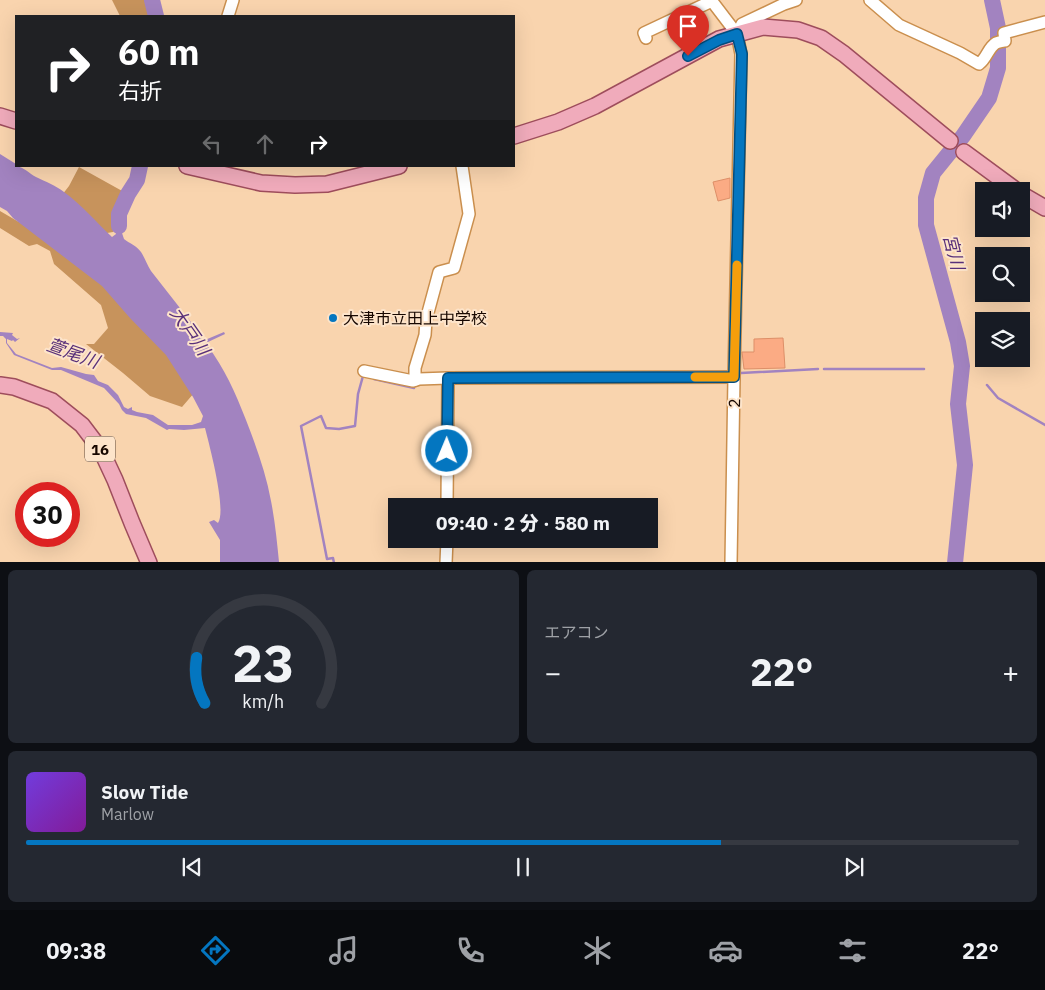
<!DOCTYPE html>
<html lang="ja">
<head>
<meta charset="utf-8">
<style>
  :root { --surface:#171b24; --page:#242831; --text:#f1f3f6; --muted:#9ea1a6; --line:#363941; --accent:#0476c0 }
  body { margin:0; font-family:"IBM Plex Sans","Noto Sans JP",sans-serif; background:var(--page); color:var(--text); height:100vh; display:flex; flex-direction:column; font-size:19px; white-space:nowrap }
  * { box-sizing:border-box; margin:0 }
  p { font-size:16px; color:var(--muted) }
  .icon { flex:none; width:28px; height:28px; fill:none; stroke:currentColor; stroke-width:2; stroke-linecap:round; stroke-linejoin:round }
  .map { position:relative; height:562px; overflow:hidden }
  .panel { display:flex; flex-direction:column; gap:8px; padding:8px; background:#0d0f14; flex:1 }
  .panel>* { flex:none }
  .top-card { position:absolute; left:15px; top:15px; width:500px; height:152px; border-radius:0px; box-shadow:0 5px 20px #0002; background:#202124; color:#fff; overflow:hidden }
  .fabs { position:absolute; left:975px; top:182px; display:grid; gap:10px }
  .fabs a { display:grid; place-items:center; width:55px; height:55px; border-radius:0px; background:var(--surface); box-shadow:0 5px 20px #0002; font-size:25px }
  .speed { position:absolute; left:15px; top:482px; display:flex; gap:10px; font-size:25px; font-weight:700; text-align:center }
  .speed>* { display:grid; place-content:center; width:65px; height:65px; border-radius:50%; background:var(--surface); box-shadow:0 5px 20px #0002; line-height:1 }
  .speed .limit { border:8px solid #d22; background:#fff; color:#111 }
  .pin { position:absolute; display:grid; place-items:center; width:42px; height:42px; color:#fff; margin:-51px -21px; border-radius:50% 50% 50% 0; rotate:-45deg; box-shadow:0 0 5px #0007 }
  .pin .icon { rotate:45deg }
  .me { position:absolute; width:55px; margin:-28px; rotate:1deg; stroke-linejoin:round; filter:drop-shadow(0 0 4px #0008) }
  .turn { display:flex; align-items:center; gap:18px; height:105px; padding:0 20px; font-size:22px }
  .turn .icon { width:65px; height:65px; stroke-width:2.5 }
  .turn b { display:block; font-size:35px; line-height:42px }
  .lanes { display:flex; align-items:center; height:48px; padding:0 20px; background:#0003; justify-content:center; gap:25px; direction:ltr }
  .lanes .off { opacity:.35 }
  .big { font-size:38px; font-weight:800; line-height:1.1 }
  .panel .tile { flex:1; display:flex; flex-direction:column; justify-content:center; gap:8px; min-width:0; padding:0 18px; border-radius:8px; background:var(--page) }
  .panel .dial { align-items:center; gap:0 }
  .dial svg { height:130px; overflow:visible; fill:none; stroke:var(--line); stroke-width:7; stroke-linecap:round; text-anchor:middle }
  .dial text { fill:var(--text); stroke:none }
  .song { display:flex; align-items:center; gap:15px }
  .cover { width:60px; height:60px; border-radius:8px; background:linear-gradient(135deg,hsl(260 70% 55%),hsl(290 70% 35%)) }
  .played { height:5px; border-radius:2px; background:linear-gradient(90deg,var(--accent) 70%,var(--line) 70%) }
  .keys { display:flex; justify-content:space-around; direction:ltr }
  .heat { display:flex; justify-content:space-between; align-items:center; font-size:28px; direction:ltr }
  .panel .tiles { flex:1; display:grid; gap:8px; grid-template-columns:1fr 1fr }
  .tile:last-child { grid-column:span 2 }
  .trip { position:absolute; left:388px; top:498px; width:270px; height:50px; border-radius:0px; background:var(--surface); box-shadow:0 5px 20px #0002; font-weight:800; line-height:50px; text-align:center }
  .tabs { display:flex; height:80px; justify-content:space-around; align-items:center; background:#090b0e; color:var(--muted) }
  .tabs .icon { width:35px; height:35px }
  .tabs .active { color:var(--accent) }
  .tabs b { font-size:22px; color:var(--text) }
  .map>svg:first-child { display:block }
</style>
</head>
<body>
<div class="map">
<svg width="1045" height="563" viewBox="0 0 1045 563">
  <rect width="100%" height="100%" fill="#f9d4ae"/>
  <!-- forest -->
  <g fill="#c7935c">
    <path d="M 112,0 L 151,0 L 158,16 L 120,16 Z"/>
    <path d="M 79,167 L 124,192 L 125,208 L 113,232 L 101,234 L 62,195 L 69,186 Z"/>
    <path d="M 0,211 L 36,232 L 103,284 L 168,353 L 194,393 L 182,407 L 150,396 L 123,373 L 86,344 L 94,344 L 108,328 L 101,305 L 54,264 L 50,251 L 37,244 L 29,246 L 0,228 Z"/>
  </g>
  <!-- water -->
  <path fill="#a283c0" d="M 0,154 L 16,164 L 16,166 C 24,167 30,174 36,177 C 46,182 55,185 64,192 C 82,205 96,222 112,237 L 116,234 L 118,213 L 124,203 L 121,218 L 123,225 L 121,230 L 124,239 C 129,243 137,246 141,252 C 145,258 147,265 151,271 L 205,340 L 224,332 L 225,334 L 208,342 L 207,345 C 225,369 235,392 246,420 C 256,446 266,473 271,501 C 275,521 277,542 279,562 L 220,562 L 220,540 L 209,522 L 214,520 L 218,523 C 227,510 209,444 205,428 L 184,430 L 169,429 L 167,430 L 146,418 L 126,414 L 122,410 L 119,404 L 104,388 L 61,370 L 52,370 L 14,355 L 6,343 L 6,339 L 3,336 L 0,336 L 0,332 L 13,333 L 12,335 L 17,339 L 20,338 L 15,342 L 13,340 L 12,341 L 7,339 L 7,343 L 16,354 L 52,368 L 61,367 L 86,374 L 94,375 L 98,381 L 108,385 L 118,395 L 124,407 L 128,409 L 132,407 L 132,410 L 137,412 L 153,415 L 168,425 L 192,425 L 201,422 L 203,416 L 193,397 L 166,355 L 130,318 L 102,286 L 13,218 L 7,211 L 0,207 Z"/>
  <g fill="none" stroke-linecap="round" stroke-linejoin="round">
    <!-- stream -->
    <g stroke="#a283c0" stroke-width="2.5">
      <path d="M 824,369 L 924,369"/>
      <path d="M 741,373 L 818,369"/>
      <path d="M 374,379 L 414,388"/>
      <path d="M 987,385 L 998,398 L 1045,425"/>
      <path d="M 334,563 L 333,558 L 327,559 L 301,426 L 321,416 L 326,428 L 339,429 L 355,426 L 358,394 L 363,376 L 364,376"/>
    </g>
    <!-- river -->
    <g stroke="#a283c0" stroke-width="16">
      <path d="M 152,0 L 156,16"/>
      <path d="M 119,226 L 119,214 L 128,194 L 137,180 L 140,166"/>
      <path d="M 955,563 L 965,465 L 958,404 L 962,366 L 958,342 L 926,225 L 926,198 L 933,173 L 963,136 L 989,98 L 998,68 L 998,28 L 992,0"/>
    </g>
  </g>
  <!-- building -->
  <g fill="#fbab84" stroke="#dd8f68">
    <path d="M 730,178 L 730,198 L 718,201 L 713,182 Z"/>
    <path d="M 783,338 L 785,368 L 744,369 L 742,352 L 754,352 L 754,339 Z"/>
  </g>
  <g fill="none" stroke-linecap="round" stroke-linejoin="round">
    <!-- minor casing -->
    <g stroke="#ca8f4e" stroke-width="14">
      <g id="minor">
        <path d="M 711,0 L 737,34 L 741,54 L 734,377 L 731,563"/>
        <path d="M 870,0 L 899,25 L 960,53 L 979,64 C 987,58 988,48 996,43 C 999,42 1002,41 1005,41 L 1004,33 L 1045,22"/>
        <path d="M 228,16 L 233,0"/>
        <path d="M 737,34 L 742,24 L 784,4 L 796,0"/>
        <path d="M 646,38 L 644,33 L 712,1"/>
        <path d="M 364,371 L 413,381 L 419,379 L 448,378 L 734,377"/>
        <path d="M 415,380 L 415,368 L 425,335 L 426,320 L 439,272 L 454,268 L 469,214 L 462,166"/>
        <path d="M 447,506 L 448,378"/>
        <path d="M 446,563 L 447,539"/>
      </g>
    </g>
    <!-- major casing -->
    <g stroke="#9e4d5c" stroke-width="18">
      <g id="major">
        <path d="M 0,116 L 16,121"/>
        <path d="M 514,136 L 558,122 L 595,106 L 719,39 L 763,27 L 798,30 L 821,38 L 844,54 L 950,141"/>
        <path d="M 964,152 L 1017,191"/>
        <path d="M 187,166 L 261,183 L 295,185 L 327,184 L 399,166"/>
        <path d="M 1021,194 L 1045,208"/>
        <path d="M 0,385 L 14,387 L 52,401 L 82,425 L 101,450 L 115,480 L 132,523 L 149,563"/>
      </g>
    </g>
    <!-- minor -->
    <use href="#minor" stroke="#fff" stroke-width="11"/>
    <!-- major -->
    <use href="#major" stroke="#f0abbb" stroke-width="15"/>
  </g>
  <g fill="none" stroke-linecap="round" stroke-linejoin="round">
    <!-- route casing -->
    <g stroke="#034d7d" stroke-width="12">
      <path id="route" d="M 447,451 L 448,378 L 734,377 L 742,54 L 737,34 L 719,40 L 688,56"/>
    </g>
    <!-- route -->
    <use href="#route" stroke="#0476c0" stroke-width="9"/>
    <!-- slow -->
    <path stroke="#f59e0b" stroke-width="9" d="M 695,377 L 734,377 L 737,265"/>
  </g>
  <!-- markers -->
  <circle fill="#0476c0" stroke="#fde4ca" stroke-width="2" cx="333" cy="318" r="5"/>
  <g text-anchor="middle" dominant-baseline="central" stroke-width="4" stroke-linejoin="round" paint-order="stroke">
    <!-- shield labels -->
    <rect fill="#fde4ca" stroke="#5c493d" stroke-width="1" x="85" y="436.5" width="30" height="25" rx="4"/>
    <g font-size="15" font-weight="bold" fill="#170700">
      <text x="100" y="449">16</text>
    </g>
    <!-- poi labels -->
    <g font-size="16" fill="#170700" stroke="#fde4ca" text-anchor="start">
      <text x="343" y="318">大津市立田上中学校</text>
    </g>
    <!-- street labels -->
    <g font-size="16" fill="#170700" stroke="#fde4ca">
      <text transform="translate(734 403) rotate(-89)">2</text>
    </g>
    <!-- water labels -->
    <g font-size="18" font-style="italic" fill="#59307a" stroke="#fde4ca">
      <text transform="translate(954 252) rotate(76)">宮川</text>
      <text transform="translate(190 331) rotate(55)">大戸川</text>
      <text transform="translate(73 353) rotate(20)">萱尾川</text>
    </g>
  </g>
</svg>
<div class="fabs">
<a><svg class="icon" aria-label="sound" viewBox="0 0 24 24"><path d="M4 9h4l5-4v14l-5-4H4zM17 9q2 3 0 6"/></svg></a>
<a><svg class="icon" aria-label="search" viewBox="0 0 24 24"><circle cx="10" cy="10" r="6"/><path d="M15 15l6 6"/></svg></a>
<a><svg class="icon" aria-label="layers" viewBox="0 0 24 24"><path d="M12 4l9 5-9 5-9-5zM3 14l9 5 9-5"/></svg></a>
</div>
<div class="speed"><div class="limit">30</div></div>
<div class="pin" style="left:688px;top:56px;background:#d93025"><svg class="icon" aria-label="arrive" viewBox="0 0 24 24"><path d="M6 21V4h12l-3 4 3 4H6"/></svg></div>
<svg class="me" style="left:447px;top:451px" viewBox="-20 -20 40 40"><circle r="17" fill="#0476c0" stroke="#fff" stroke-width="3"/><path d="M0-11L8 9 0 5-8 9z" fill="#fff"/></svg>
<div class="trip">09:40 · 2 分 · 580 m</div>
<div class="top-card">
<div class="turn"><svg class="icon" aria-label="right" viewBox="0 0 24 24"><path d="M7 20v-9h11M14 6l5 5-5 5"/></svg><div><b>60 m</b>右折</div></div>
<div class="lanes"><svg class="icon off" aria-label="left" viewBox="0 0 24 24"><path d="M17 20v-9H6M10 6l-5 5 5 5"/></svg><svg class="icon off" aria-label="ahead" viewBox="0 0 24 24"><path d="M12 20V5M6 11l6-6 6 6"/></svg><svg class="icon" aria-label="right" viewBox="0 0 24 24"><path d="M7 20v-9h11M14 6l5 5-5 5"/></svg></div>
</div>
</div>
<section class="panel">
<div class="tiles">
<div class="tile dial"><svg viewBox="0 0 100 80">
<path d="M14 69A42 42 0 1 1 86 69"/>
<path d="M14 69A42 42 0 0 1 9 41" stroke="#0476c0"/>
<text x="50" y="56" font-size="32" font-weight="700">23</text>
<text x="50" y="72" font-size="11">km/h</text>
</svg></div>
<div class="tile"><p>エアコン</p>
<div class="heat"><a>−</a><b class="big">22°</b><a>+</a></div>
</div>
<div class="tile">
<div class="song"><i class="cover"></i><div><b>Slow Tide</b><p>Marlow</p></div></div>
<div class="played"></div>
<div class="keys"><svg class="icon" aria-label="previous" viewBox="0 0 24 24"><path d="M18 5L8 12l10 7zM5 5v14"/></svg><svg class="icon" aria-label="pause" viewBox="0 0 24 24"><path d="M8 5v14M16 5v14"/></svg><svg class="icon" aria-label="next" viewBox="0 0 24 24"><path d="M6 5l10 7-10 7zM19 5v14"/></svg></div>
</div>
</div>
</section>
<nav class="tabs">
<b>09:38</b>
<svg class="icon active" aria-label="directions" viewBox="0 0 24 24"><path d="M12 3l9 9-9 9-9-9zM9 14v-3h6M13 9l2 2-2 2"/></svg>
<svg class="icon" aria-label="music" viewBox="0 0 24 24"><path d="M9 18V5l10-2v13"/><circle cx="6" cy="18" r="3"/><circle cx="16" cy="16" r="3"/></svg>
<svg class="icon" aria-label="phone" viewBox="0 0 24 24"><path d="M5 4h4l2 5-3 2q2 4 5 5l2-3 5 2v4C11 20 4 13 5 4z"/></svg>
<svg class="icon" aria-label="climate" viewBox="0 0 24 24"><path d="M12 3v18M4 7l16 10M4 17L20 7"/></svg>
<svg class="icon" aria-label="car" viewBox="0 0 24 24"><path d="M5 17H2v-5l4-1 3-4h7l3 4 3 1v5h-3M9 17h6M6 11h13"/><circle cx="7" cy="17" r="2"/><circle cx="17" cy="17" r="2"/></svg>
<svg class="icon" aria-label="filters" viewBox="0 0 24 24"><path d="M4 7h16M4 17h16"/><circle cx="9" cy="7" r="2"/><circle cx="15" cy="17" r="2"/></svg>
<b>22°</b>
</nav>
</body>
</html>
